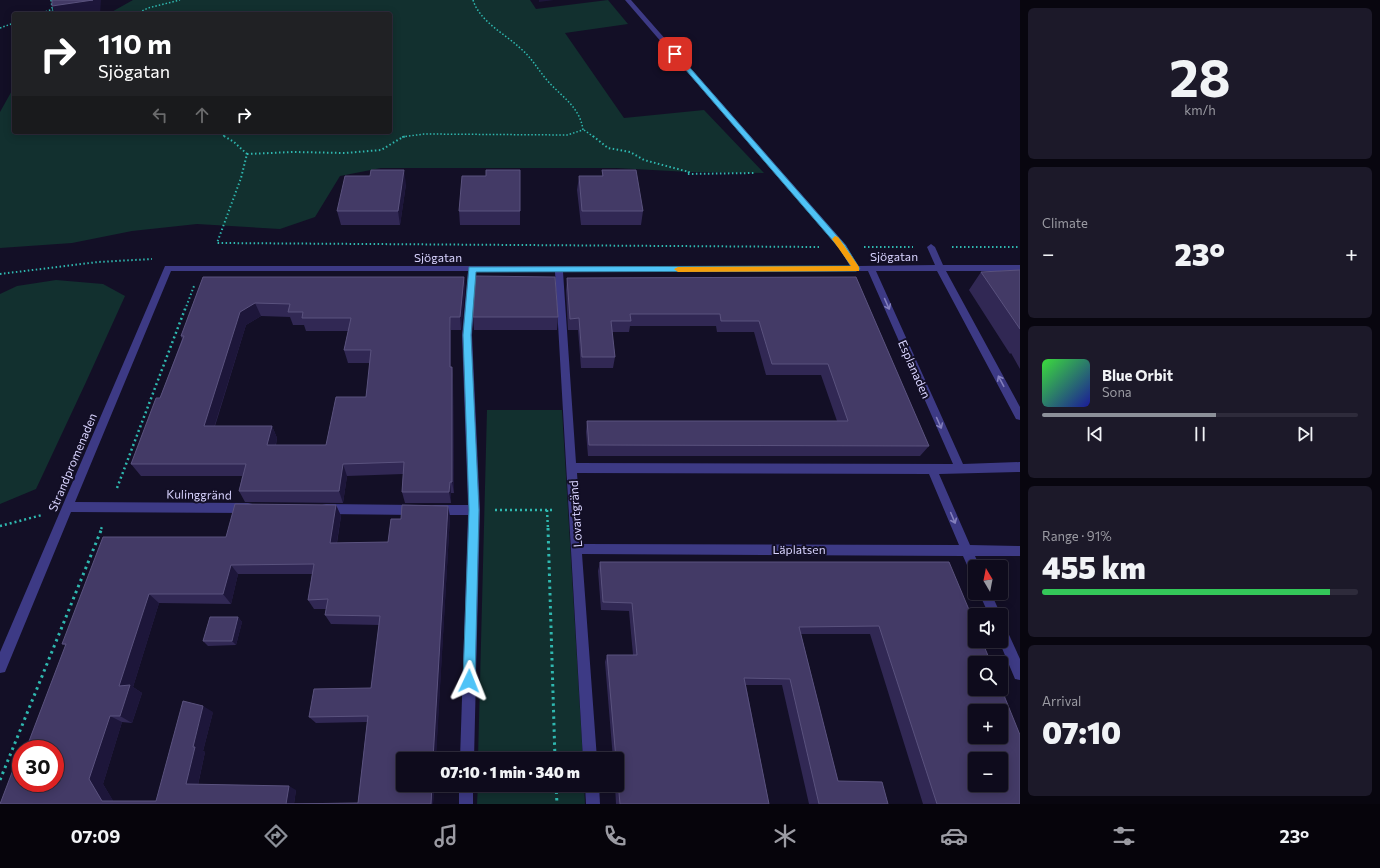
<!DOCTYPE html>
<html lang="en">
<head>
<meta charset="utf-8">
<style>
  :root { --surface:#0e0b1c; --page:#1c1929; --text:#f1f3f6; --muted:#9b9ba3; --line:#2e2b3b; --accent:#8c9099 }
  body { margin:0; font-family:Commissioner,sans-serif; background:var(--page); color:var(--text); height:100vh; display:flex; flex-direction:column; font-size:15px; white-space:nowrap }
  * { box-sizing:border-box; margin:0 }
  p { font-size:13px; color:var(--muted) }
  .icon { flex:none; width:22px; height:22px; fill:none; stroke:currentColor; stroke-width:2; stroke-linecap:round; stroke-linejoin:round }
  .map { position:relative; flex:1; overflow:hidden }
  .panel { display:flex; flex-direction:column; gap:8px; padding:8px; background:#08060f; width:360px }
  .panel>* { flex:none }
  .guide { position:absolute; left:12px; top:12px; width:380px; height:122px; border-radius:4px; box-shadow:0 2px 10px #0003,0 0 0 1px var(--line); background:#202124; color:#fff; overflow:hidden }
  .needle { width:26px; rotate:350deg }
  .fabs { position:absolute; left:968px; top:560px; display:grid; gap:8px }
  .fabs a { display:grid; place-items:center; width:40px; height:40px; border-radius:4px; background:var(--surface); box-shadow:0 2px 10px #0003,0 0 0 1px var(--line); font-size:20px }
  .speed { position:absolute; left:12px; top:740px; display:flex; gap:8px; font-size:20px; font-weight:700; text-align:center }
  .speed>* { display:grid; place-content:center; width:52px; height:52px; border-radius:50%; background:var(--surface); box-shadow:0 2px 10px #0003,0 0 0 1px var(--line); line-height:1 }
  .speed .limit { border:6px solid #d22; background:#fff; color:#111 }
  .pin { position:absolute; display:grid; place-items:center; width:34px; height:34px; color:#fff; margin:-17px; border-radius:8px; box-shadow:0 2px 6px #0006 }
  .me { position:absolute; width:44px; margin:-22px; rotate:2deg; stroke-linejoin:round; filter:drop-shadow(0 0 3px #0008) }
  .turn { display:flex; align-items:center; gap:14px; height:84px; padding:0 20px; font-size:18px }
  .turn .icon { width:52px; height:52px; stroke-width:2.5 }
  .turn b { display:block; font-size:28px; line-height:34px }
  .lanes { display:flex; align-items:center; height:38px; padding:0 20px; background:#0003; justify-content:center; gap:20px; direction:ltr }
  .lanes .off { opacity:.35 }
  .big { font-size:30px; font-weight:800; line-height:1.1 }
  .panel .tile { flex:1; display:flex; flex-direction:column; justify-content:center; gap:6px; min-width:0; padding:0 14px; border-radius:6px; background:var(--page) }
  .panel .dial { align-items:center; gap:0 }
  .dial b { font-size:52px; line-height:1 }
  .song { display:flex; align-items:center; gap:12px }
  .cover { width:48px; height:48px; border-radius:6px; background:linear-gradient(135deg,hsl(120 70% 55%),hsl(240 70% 35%)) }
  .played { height:4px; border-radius:2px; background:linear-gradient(90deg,var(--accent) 55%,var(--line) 55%) }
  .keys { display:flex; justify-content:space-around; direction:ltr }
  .heat { display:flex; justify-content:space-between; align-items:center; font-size:22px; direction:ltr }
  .charge { height:6px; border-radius:3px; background:linear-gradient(90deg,#34c759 91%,var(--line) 0) }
  .trip { position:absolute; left:396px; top:752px; width:228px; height:40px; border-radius:4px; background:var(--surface); box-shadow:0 2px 10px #0003,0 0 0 1px var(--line); font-weight:800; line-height:40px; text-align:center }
  .menu { display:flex; height:64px; justify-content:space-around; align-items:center; background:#06040b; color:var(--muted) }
  .menu .icon { width:28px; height:28px }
  .menu .selected { color:var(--accent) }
  .menu b { font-size:18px; color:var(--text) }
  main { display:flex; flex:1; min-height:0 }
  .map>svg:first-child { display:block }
</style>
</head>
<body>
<main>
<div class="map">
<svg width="1020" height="804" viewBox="0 0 1020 804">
  <rect width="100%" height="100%" fill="#130f26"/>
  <!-- green -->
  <g fill="#12302f">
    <path d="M 133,0 L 530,0 L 536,9 L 608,0 L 628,24 L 565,33 L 624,118 L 704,110 L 764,173 L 689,172 L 616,168 L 381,168 L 340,176 L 315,217 L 280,229 L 197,224 L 132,231 L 72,243 L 0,248 L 0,112 L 14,87 L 14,132 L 390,132 L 390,14 L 108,14 Z"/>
    <path d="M 56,280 L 103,284 L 125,296 L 86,382 L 36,489 L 0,504 L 0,294 L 17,286 Z"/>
    <path d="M 487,410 L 562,410 L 583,759 L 478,759 Z"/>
    <path d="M 478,785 L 584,785 L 585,804 L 477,804 Z"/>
  </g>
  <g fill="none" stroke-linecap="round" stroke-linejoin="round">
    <!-- path-far3 -->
    <g stroke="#2fb8b0" stroke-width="1.5" stroke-dasharray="1.5 2" stroke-linecap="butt">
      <path d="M 51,0 L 53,14"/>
      <path d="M 39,14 L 53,9"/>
      <path d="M 136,14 L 148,8 L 180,0"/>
      <path d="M 0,28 L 14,23"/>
      <path d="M 584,130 L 594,137"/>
      <path d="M 217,132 L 226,137"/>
      <path d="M 402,137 L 424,134 L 567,135 L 583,130 C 580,106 560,96 546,79 C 537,68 531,57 520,48 C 504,33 480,22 473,0"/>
    </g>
    <!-- path-far2 -->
    <g stroke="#2fb8b0" stroke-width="2" stroke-dasharray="1.5 2.5" stroke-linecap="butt">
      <path d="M 224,136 L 234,142 L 247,154 L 241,178 L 217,243 L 819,247"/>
      <path d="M 593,136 L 608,148 L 630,152 L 644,160 L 689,172 L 687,174 L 754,173"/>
      <path d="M 247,154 L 293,152 L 345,153 L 381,150 L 403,137 L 407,136"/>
      <path d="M 864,247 L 913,247"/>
      <path d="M 952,247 L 1020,247"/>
      <path d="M 0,274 L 98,262 L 152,259"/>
      <path d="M 185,310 L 194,286"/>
    </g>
    <!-- path-far1 -->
    <g stroke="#2fb8b0" stroke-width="2.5" stroke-dasharray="2 3" stroke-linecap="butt">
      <path d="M 117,488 L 185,309"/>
      <path d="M 495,510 L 554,510"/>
      <path d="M 547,510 L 548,529"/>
      <path d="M 0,526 L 42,515"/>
      <path d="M 101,529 L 102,527"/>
    </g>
    <!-- path -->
    <g stroke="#2fb8b0" stroke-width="3" stroke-dasharray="2.5 4" stroke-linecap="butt">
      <path d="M 548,528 L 555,759"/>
      <path d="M 0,780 L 102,528"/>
      <path d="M 556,785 L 557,804"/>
    </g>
    <!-- minor -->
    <g fill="#3d3a85" fill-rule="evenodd">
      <path d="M 625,0 L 631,0 L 846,245 L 858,266 L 935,265 L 927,247 L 931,244 L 935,247 L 943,265 L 1020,265 L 1020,271 L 946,271 L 1020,407 L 1020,420 L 1016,419 L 937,271 L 876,271 L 963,464 L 1020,462 L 1020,472 L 939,474 L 970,545 L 1020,546 L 1020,556 L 975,556 L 980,567 L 975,567 L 975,576 L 971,574 L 963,556 L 582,554 L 597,759 L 583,759 L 555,272 L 476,272 L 472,335 L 480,510 L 474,759 L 460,759 L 468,515 L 435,515 L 431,514 L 429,510 L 431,506 L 435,505 L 468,505 L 462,335 L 468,271 L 171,271 L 75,502 L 248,503 L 252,504 L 254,508 L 252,512 L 248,513 L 71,512 L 5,672 L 0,673 L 0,652 L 165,266 L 850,266 L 840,249 ZM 868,271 L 953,464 L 576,463 L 563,272 ZM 577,473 L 929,474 L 959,545 L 582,544 Z"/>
      <path d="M 326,504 L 415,505 L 419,506 L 421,510 L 419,514 L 415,515 L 326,514 L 322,513 L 320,509 L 322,505 Z"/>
      <path d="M 979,593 L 991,593 L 1001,615 L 989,615 Z"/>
      <path d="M 1001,624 L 1005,626 L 1020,659 L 1020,680 L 1015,679 L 999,641 L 1001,641 Z"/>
      <rect x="459" y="785" width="14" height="19"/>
      <path d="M 585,785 L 599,785 L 600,804 L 586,804 Z"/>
    </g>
  </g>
  <!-- wall -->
  <g fill="#312854" fill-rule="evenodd">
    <path d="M 602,170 L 643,211 L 641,225 L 581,225 L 577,190 L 579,176 L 602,176 Z"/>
    <path d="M 486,176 L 520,211 L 520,225 L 460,225 L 459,211 Z"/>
    <path d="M 406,184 L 400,225 L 341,225 L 337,211 Z"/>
    <path d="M 1020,270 L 1020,369 L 1011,353 L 1010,354 L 969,290 L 981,272 Z"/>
    <path d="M 203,277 L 464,277 L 465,290 L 461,330 L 451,330 L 451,367 L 452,367 L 453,380 L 454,493 L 451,493 L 451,503 L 405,503 L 402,492 L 403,474 L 347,476 L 343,503 L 245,502 L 239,491 L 242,476 L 141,476 L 131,464 L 160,398 L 182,339 L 181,336 ZM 261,316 L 290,317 L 293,325 L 304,325 L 306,331 L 348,331 L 344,350 L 348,363 L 370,363 L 366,397 L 326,445 L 276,445 L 277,438 L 272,426 L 215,426 L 246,325 Z"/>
    <path d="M 856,277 L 929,446 L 920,456 L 588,456 L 586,432 L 587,421 L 837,421 L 821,375 L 766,375 L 754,332 L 717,332 L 716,326 L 630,326 L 629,332 L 612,332 L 615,357 L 613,368 L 581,368 L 578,330 L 568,330 L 566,290 L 567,278 Z"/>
    <path d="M 473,317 L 558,317 L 557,330 L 474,330 Z"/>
    <path d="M 336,505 L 341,516 L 337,543 L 388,542 L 401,519 L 450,516 L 433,804 L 0,804 L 21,763 L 66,646 L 62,644 L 226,537 ZM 238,574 L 312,574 L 308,600 L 314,609 L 326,609 L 325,615 L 331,624 L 379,625 L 371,688 L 309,717 L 316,723 L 367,722 L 358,803 L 294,804 L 296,790 L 198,785 L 205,752 L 203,751 L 213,712 L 156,801 L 113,801 L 103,784 L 122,722 L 132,723 L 142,693 L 133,687 L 159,603 L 231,604 Z"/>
    <path d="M 600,562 L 949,562 L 1020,804 L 923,804 L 870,634 L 801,634 L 838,781 L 888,804 L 809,804 L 782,685 L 746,685 L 769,804 L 616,804 L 615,785 L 617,785 L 617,759 L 613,759 L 605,662 L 607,655 L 633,655 L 629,611 L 601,610 L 598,571 Z"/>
    <path d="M 238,617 L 242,622 L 236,645 L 208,646 L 203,641 Z"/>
  </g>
  <!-- shaded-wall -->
  <g fill="#1d163a">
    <path d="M 93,0 L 101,0 L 100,14 L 56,14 L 52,6 Z"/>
    <path d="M 539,0 L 554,0 L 539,2 Z"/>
    <path d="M 404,170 L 406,184 L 400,225 L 398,211 Z"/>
    <path d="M 464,277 L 465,290 L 461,330 L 460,317 Z"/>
    <path d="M 255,303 L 261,316 L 246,325 L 211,437 L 204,426 L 240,312 Z"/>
    <path d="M 450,317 L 451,330 L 451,380 L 450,367 Z"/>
    <path d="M 452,367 L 453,380 L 454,493 L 452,482 Z"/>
    <path d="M 272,426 L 277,438 L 273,456 L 267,445 Z"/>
    <path d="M 343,464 L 347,476 L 343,503 L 339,491 Z"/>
    <path d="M 450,482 L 451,493 L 451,503 L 449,492 Z"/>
    <path d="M 336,505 L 341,516 L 335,553 L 330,543 Z"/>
    <path d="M 448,506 L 450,516 L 436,759 L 433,759 Z"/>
    <path d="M 231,565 L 238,574 L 231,604 L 223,594 Z"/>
    <path d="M 149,594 L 159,603 L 133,687 L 142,693 L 132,723 L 120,716 L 119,686 Z"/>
    <path d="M 238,617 L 242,622 L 236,645 L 232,641 Z"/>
    <path d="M 203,706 L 213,712 L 203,751 L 205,752 L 197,789 L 186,784 L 193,747 Z"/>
    <path d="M 110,716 L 122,722 L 103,784 L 115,804 L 102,801 L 89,779 Z"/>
    <path d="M 432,785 L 434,785 L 433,804 L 431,804 Z"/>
    <path d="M 289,786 L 296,790 L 294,804 L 286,804 Z"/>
  </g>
  <!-- building -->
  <g fill="#433a66" stroke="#5a527e" fill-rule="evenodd">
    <path d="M 52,0 L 93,0 L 52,6 Z"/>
    <path d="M 371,170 L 404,170 L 398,211 L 337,211 L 345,176 L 370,176 Z"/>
    <path d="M 486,170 L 520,170 L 520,211 L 459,211 L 462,176 L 486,176 Z"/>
    <path d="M 602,170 L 636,170 L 643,211 L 582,211 L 579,176 L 603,176 Z"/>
    <path d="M 1020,270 L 1020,329 L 981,272 Z"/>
    <path d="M 476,276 L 555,277 L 558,317 L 473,317 Z"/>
    <path d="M 203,277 L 464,277 L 460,317 L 450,317 L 450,367 L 452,367 L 452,482 L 450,482 L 449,492 L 402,492 L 404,462 L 343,464 L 339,491 L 239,491 L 246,464 L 131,464 L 156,398 L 160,398 L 184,336 L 181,336 ZM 255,303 L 290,304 L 288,312 L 303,312 L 302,318 L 351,318 L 344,350 L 371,350 L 366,397 L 336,397 L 326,445 L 267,445 L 272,426 L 204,426 L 240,312 Z"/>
    <path d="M 856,277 L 929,446 L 589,445 L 587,421 L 848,421 L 828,364 L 772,364 L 759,321 L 721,321 L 720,314 L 630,314 L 631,321 L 611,321 L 615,357 L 582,357 L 579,318 L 570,319 L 567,278 Z"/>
    <path d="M 235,504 L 336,505 L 330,543 L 388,542 L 391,519 L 401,519 L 402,505 L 448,506 L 433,759 L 403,759 L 403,785 L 432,785 L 431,804 L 0,804 L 16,762 L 21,763 L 21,783 L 55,783 L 55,749 L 26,749 L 66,644 L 62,644 L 103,537 L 226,537 ZM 314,564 L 308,600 L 328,599 L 325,615 L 380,616 L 371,688 L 314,689 L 309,717 L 368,716 L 358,803 L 286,804 L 289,786 L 186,784 L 195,747 L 193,747 L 203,706 L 183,701 L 156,801 L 102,801 L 89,779 L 110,716 L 120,716 L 130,685 L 119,686 L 149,594 L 223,594 L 231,565 Z"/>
    <path d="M 600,562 L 949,562 L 975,624 L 975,641 L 982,641 L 991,663 L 975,663 L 975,689 L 1001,689 L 1001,688 L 1020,735 L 1020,804 L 937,804 L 879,626 L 799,627 L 838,781 L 882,782 L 888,804 L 819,804 L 790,679 L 744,678 L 769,804 L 620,804 L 617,770 L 617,759 L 616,759 L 607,655 L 637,655 L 632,603 L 603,602 ZM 975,711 L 1001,711 L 1001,737 L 975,737 ZM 975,759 L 1001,759 L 1001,785 L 975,785 Z"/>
    <path d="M 210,617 L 238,617 L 232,641 L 203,641 Z"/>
  </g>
  <!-- one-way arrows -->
  <defs><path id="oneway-shaft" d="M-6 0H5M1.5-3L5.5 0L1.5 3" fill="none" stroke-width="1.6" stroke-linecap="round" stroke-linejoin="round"/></defs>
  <g stroke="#837fbc">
    <use href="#oneway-shaft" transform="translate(887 304) rotate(66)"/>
    <use href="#oneway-shaft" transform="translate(1001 381) rotate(-118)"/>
    <use href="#oneway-shaft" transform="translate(939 423) rotate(66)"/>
    <use href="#oneway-shaft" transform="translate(953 518) rotate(67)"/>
  </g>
  <!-- route -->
  <path fill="#4fc3f7" stroke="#337fa1" d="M 673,53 L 677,53 L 845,245 L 860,269 L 856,271 L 476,272 L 471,335 L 479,510 L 475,681 L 473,685 L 469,687 L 465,685 L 463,681 L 469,510 L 463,335 L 469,267 L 851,266 L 840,249 L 673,55 Z"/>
  <!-- slow -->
  <path fill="#f59e0b" d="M 835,236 L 838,237 L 859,267 L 859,271 L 678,272 L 674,269 L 678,267 L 851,266 L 832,239 Z"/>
  <g text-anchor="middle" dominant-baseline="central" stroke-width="4" stroke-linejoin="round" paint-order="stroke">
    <!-- street labels -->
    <g font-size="12" fill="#d9d4ff" stroke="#130f26">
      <text x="894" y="256">Sjögatan</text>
      <text x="438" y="257">Sjögatan</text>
      <text transform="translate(915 369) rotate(66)">Esplanaden</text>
      <text transform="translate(72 462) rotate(-67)">Strandpromenaden</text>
      <text transform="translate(199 494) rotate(1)">Kulinggränd</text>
      <text transform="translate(575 514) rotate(-94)">Lovartgränd</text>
      <text x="799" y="549">Läplatsen</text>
    </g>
  </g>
</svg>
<div class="fabs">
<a><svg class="needle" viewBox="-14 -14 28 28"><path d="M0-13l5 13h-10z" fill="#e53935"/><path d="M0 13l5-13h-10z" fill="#9b9ba3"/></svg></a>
<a><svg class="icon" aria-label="sound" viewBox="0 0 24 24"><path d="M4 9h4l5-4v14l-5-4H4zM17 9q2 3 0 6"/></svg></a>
<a><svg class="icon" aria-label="search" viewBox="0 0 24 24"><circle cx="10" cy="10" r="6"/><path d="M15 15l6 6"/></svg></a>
<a>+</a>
<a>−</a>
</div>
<div class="speed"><div class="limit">30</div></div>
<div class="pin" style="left:675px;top:54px;background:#d93025"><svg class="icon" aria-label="arrive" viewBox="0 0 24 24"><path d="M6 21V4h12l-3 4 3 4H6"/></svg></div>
<svg class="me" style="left:469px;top:681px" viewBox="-20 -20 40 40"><path d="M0-17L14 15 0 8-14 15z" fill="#4fc3f7" stroke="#fff" stroke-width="4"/></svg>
<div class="trip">07:10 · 1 min · 340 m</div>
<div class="guide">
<div class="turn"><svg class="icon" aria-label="right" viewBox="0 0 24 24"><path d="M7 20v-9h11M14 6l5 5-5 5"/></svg><div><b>110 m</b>Sjögatan</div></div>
<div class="lanes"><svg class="icon off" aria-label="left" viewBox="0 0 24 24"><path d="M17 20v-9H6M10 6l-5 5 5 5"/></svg><svg class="icon off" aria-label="ahead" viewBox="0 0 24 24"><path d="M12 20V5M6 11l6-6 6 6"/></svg><svg class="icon" aria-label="right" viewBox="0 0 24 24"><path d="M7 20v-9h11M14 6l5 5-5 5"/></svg></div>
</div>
</div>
<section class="panel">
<div class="tile dial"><b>28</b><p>km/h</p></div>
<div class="tile"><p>Climate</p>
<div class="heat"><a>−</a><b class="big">23°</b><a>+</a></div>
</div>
<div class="tile">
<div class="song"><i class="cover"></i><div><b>Blue Orbit</b><p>Sona</p></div></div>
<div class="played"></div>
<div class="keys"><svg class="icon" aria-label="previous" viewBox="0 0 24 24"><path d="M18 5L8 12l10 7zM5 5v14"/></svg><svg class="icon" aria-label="pause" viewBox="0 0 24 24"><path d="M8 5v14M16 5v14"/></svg><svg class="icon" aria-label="next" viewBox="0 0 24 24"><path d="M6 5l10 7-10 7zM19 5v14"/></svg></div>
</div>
<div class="tile"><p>Range · 91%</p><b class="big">455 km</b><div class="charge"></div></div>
<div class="tile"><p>Arrival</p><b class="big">07:10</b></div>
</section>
</main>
<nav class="menu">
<b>07:09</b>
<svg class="icon selected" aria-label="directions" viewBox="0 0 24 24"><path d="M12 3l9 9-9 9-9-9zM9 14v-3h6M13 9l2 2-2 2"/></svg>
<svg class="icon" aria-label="music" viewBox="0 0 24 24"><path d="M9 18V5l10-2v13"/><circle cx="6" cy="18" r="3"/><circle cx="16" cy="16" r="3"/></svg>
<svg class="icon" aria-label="phone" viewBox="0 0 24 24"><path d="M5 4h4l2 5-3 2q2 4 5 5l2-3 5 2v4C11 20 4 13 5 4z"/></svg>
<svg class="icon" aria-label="climate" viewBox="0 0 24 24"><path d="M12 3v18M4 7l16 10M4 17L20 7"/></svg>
<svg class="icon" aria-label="car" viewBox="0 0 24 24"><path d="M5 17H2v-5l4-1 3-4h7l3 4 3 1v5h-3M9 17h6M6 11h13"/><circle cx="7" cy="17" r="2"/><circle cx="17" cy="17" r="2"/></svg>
<svg class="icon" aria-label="filters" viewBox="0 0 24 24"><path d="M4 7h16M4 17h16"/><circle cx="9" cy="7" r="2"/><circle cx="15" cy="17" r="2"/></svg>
<b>23°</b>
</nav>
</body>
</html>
